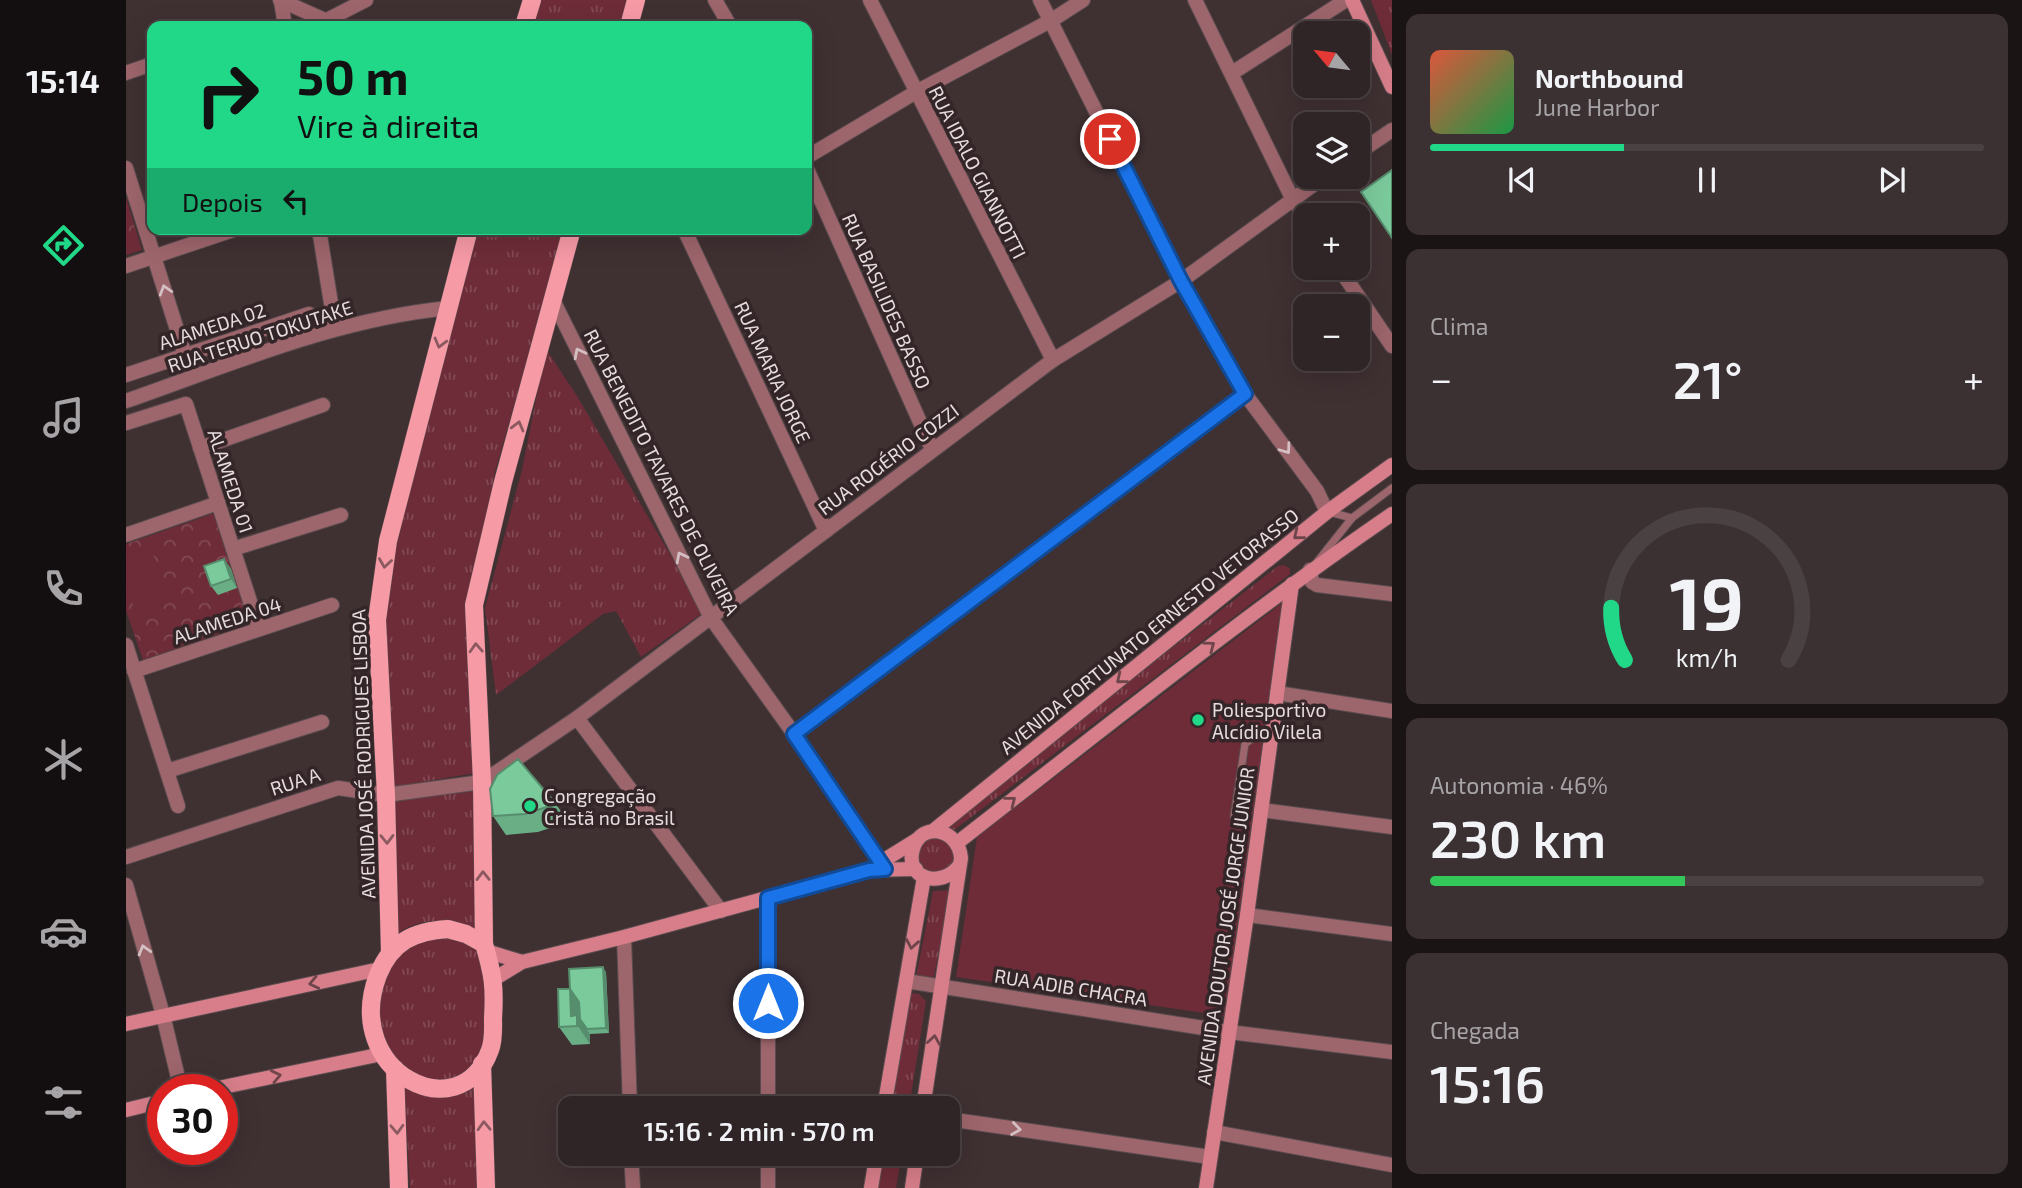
<!DOCTYPE html>
<html lang="pt">
<head>
<meta charset="utf-8">
<style>
  :root { --surface:#2f2426; --page:#3b3032; --text:#f1f3f6; --muted:#a7a4a7; --line:#4a4143; --accent:#20d887 }
  body { margin:0; font-family:"Exo 2",sans-serif; background:var(--page); color:var(--text); height:100vh; display:flex; flex-direction:column; font-size:26px; white-space:nowrap }
  * { box-sizing:border-box; margin:0 }
  p { font-size:23px; color:var(--muted) }
  .icon { flex:none; width:38px; height:38px; fill:none; stroke:currentColor; stroke-width:2; stroke-linecap:round; stroke-linejoin:round }
  .map { position:relative; flex:1; overflow:hidden }
  .sheet { display:flex; flex-direction:column; gap:14px; padding:14px; background:#1a1415; width:630px }
  .sheet>* { flex:none }
  .guide { position:absolute; left:21px; top:21px; width:665px; height:214px; border-radius:14px; box-shadow:0 7px 28px #0002,0 0 0 2px var(--line); background:#20d887; color:#111; overflow:hidden }
  .needle { width:46px; rotate:299deg }
  .tools { position:absolute; left:1167px; top:21px; display:grid; gap:14px }
  .tools a { display:grid; place-items:center; width:77px; height:77px; border-radius:14px; background:var(--surface); box-shadow:0 7px 28px #0002,0 0 0 2px var(--line); font-size:35px }
  .speed { position:absolute; left:21px; top:1074px; display:flex; gap:14px; font-size:35px; font-weight:700; text-align:center }
  .speed>* { display:grid; place-content:center; width:91px; height:91px; border-radius:50%; background:var(--surface); box-shadow:0 7px 28px #0002,0 0 0 2px var(--line); line-height:1 }
  .speed .limit { border:10px solid #d22; background:#fff; color:#111 }
  .pin { position:absolute; display:grid; place-items:center; width:60px; height:60px; color:#fff; margin:-30px; border:4px solid #fff; border-radius:50%; box-shadow:0 2px 7px #0007 }
  .me { position:absolute; width:77px; margin:-38px; rotate:0deg; stroke-linejoin:round; filter:drop-shadow(0 0 5px #0008) }
  .turn { display:flex; align-items:center; gap:24px; height:147px; padding:0 35px; font-size:32px }
  .turn .icon { width:91px; height:91px; stroke-width:2.5 }
  .turn b { display:block; font-size:49px; line-height:60px }
  .then { display:flex; align-items:center; height:66px; padding:0 35px; background:#0003; gap:14px; font-size:26px }
  .big { font-size:52px; font-weight:600; line-height:1.1 }
  .sheet .tile { flex:1; display:flex; flex-direction:column; justify-content:center; gap:10px; min-width:0; padding:0 24px; border-radius:14px; background:var(--page) }
  .sheet .dial { align-items:center; gap:0 }
  .dial svg { height:182px; overflow:visible; fill:none; stroke:var(--line); stroke-width:7; stroke-linecap:round; text-anchor:middle }
  .dial text { fill:var(--text); stroke:none }
  .song { display:flex; align-items:center; gap:21px }
  .cover { width:84px; height:84px; border-radius:10px; background:linear-gradient(135deg,hsl(10 70% 55%),hsl(140 70% 35%)) }
  .played { height:7px; border-radius:4px; background:linear-gradient(90deg,var(--accent) 35%,var(--line) 35%) }
  .keys { display:flex; justify-content:space-around; direction:ltr }
  .heat { display:flex; justify-content:space-between; align-items:center; font-size:38px; direction:ltr }
  .charge { height:10px; border-radius:5px; background:linear-gradient(90deg,#34c759 46%,var(--line) 0) }
  .trip { position:absolute; left:432px; top:1096px; width:402px; height:70px; border-radius:14px; background:var(--surface); box-shadow:0 7px 28px #0002,0 0 0 2px var(--line); font-weight:600; line-height:70px; text-align:center }
  main { display:flex; flex:1; min-height:0 }
  .tab-bar { display:flex; flex-direction:column; width:126px; justify-content:space-around; align-items:center; background:#130e0f; color:var(--muted) }
  .tab-bar .icon { width:49px; height:49px }
  .tab-bar .on { color:var(--accent) }
  .tab-bar b { font-size:32px; color:var(--text) }
  .map>svg:first-child { display:block }
</style>
</head>
<body>
<main>
<nav class="tab-bar">
<b>15:14</b>
<svg class="icon on" aria-label="directions" viewBox="0 0 24 24"><path d="M12 3l9 9-9 9-9-9zM9 14v-3h6M13 9l2 2-2 2"/></svg>
<svg class="icon" aria-label="music" viewBox="0 0 24 24"><path d="M9 18V5l10-2v13"/><circle cx="6" cy="18" r="3"/><circle cx="16" cy="16" r="3"/></svg>
<svg class="icon" aria-label="phone" viewBox="0 0 24 24"><path d="M5 4h4l2 5-3 2q2 4 5 5l2-3 5 2v4C11 20 4 13 5 4z"/></svg>
<svg class="icon" aria-label="climate" viewBox="0 0 24 24"><path d="M12 3v18M4 7l16 10M4 17L20 7"/></svg>
<svg class="icon" aria-label="car" viewBox="0 0 24 24"><path d="M5 17H2v-5l4-1 3-4h7l3 4 3 1v5h-3M9 17h6M6 11h13"/><circle cx="7" cy="17" r="2"/><circle cx="17" cy="17" r="2"/></svg>
<svg class="icon" aria-label="filters" viewBox="0 0 24 24"><path d="M4 7h16M4 17h16"/><circle cx="9" cy="7" r="2"/><circle cx="15" cy="17" r="2"/></svg>
</nav>
<div class="map">
<svg width="1266" height="1188" viewBox="0 0 1266 1188">
  <defs>
    <pattern id="grass-tufts" width="24" height="20" patternUnits="userSpaceOnUse" patternTransform="scale(1.75)"><rect width="24" height="20" fill="#6d2c38"/><path d="M3 7l-1-3M5 7V3M7 7l1-3M15 17l-1-3M17 17v-4M19 17l1-3" fill="none" stroke="#824a54"/></pattern>
    <pattern id="park-crowns" width="20" height="18" patternUnits="userSpaceOnUse" patternTransform="scale(1.75)"><rect width="20" height="18" fill="#6d2c38"/><path d="M2 6a3 3 0 1 1 6 0M12 15a3 3 0 1 1 6 0" fill="none" stroke="#824a54"/></pattern>
  </defs>
  <rect width="100%" height="100%" fill="#3f3032"/>
  <!-- grass -->
  <g fill="url(#grass-tufts)">
    <path d="M 414,0 L 503,0 L 496,26 L 407,26 Z"/>
    <path d="M 1245,0 L 1266,0 L 1266,55 Z"/>
    <path d="M 350,229 L 438,229 L 369,472 L 344,603 L 350,773 L 265,787 L 256,620 L 268,541 Z"/>
    <path d="M 420,349 L 451,396 L 578,612 L 515,657 L 490,611 L 477,614 L 370,695 L 359,608 L 396,470 Z"/>
    <path d="M 1157,565 L 1164,568 L 1164,574 L 823,834 L 821,822 L 1152,566 Z"/>
    <path d="M 348,791 L 353,933 C 322,921 302,914 272,933 L 269,801 Z"/>
    <path d="M 818,836 L 831,856 L 823,871 L 800,872 C 789,859 789,852 799,838 Z"/>
    <path d="M 826,890 L 807,980 L 790,977 L 807,891 Z"/>
    <path d="M 323,936 C 332,939 345,942 352,949 C 365,962 362,1043 353,1059 C 344,1075 320,1085 302,1081 C 285,1077 272,1061 261,1048 C 239,1022 258,954 291,942 C 300,938 313,938 323,936 Z"/>
    <path d="M 785,993 L 793,994 L 800,1001 L 783,1108 L 762,1108 Z"/>
    <path d="M 351,1083 L 354,1188 L 284,1188 L 278,1085 C 312,1102 318,1102 351,1083 Z"/>
    <path d="M 755,1153 L 776,1153 L 770,1188 L 749,1188 Z"/>
  </g>
  <!-- park -->
  <g fill="url(#park-crowns)">
    <path d="M 0,197 L 16,250 L 0,255 Z"/>
    <path d="M 89,513 L 124,623 L 17,660 L 0,611 L 0,544 Z"/>
  </g>
  <!-- pitch -->
  <g fill="#6d2c38">
    <path d="M 24,546 L 43,603 L 10,614 L 0,583 L 0,555 Z"/>
    <path d="M 1156,603 L 1099,1016 L 830,977 L 851,837 Z"/>
  </g>
  <g fill="none" stroke-linecap="round" stroke-linejoin="round">
    <!-- lane casing -->
    <g stroke="#5a4c4e" stroke-width="9">
      <g id="lane">
        <path d="M 1203,512 L 1226,518"/>
        <path d="M 1191,562 L 1226,518 L 1266,488"/>
        <path d="M 1114,825 L 1108,816 L 1119,744 L 1128,737 L 1145,739"/>
      </g>
    </g>
    <!-- street casing -->
    <g stroke="#5a4c4e" stroke-width="16">
      <g id="street">
        <path d="M 154,0 L 212,26"/>
        <path d="M 589,0 L 604,26"/>
        <path d="M 744,0 L 927,360"/>
        <path d="M 914,0 L 1055,281 L 1119,394 L 1191,491 L 1201,512"/>
        <path d="M 1069,0 L 1166,198 L 1180,218"/>
        <path d="M 155,1 L 159,26"/>
        <path d="M 199,21 L 240,0"/>
        <path d="M 0,73 L 26,64"/>
        <path d="M 1106,73 L 1220,0"/>
        <path d="M 1232,153 L 1266,130"/>
        <path d="M 681,157 L 790,92 L 926,20 L 957,0"/>
        <path d="M 0,168 L 59,355"/>
        <path d="M 681,169 L 806,449"/>
        <path d="M 193,229 L 209,328"/>
        <path d="M 558,229 L 700,531"/>
        <path d="M 0,266 L 110,229"/>
        <path d="M 1213,268 L 1266,346"/>
        <path d="M 426,298 L 585,618 L 668,734 L 759,869"/>
        <path d="M 0,375 L 183,314"/>
        <path d="M 0,401 C 106,364 210,319 323,308"/>
        <path d="M 0,423 L 60,404 L 133,629"/>
        <path d="M 74,448 L 197,405"/>
        <path d="M 0,535 L 92,503"/>
        <path d="M 107,549 L 215,515"/>
        <path d="M 1184,570 L 1186,582 L 1191,585 L 1266,594"/>
        <path d="M 0,645 L 52,806"/>
        <path d="M 8,671 L 206,605"/>
        <path d="M 1151,693 L 1266,711"/>
        <path d="M 451,718 L 595,911"/>
        <path d="M 668,734 L 1119,394"/>
        <path d="M 41,771 L 196,722"/>
        <path d="M 1135,810 L 1266,827"/>
        <path d="M 0,857 L 212,788 L 260,795 L 356,782 L 451,718 L 927,360 L 1055,281 L 1198,177"/>
        <path d="M 0,885 L 37,1015 L 55,1090"/>
        <path d="M 1121,915 L 1266,934"/>
        <path d="M 498,937 L 504,1108"/>
        <path d="M 780,981 L 1103,1032 L 1266,1052"/>
        <path d="M 642,1108 L 642,898"/>
        <path d="M 822,1119 L 1084,1157"/>
        <path d="M 1088,1132 L 1266,1165"/>
        <path d="M 505,1153 L 507,1188"/>
        <path d="M 642,1188 L 642,1153"/>
      </g>
    </g>
    <!-- secondary casing -->
    <g stroke="#5a4c4e" stroke-width="16">
      <g id="secondary">
        <path d="M 1226,0 L 1266,87"/>
        <path d="M 807,831 L 1201,512 L 1266,465"/>
        <path d="M 831,843 C 975,731 1116,617 1266,514"/>
        <path d="M 747,867 L 792,839"/>
        <path d="M 360,951 L 396,962"/>
        <path d="M 368,979 L 396,962 L 498,937 L 743,870 L 790,869"/>
        <path d="M 0,1024 L 254,969"/>
        <path d="M 83,1090 L 256,1054"/>
        <path d="M 758,1108 L 798,877"/>
        <path d="M 797,1108 L 835,858 C 833,829 795,820 787,849 C 778,879 815,889 833,866"/>
        <path d="M 0,1110 L 37,1101"/>
        <path d="M 745,1188 L 751,1153"/>
        <path d="M 786,1188 L 791,1153"/>
        <path d="M 1080,1188 L 1121,915 L 1166,584"/>
      </g>
    </g>
    <!-- primary casing -->
    <g stroke="#5a4c4e" stroke-width="19">
      <g id="primary">
        <path d="M 398,26 L 406,0"/>
        <path d="M 503,26 L 510,0"/>
        <path d="M 322,929 L 340,934 L 358,944 C 367,974 369,987 367,1018 C 367,1028 368,1040 364,1050 C 334,1132 215,1072 252,975 C 265,942 288,931 322,929 Z"/>
        <path d="M 358,944 L 356,782 L 348,605 L 377,482 L 446,229"/>
        <path d="M 264,953 L 260,795 L 251,620 L 262,541 L 343,229"/>
        <path d="M 356,1064 L 360,1188"/>
        <path d="M 269,1069 L 273,1188"/>
      </g>
    </g>
    <!-- lane -->
    <use href="#lane" stroke="#9d656c" stroke-width="7"/>
    <!-- street -->
    <use href="#street" stroke="#9d656c" stroke-width="14"/>
    <!-- secondary -->
    <use href="#secondary" stroke="#d77e8a" stroke-width="14"/>
    <!-- primary -->
    <use href="#primary" stroke="#f69aa6" stroke-width="18"/>
  </g>
  <!-- wall -->
  <g fill="#6aae86">
    <path d="M 98,559 L 105,569 L 111,588 L 92,595 L 85,586 Z"/>
    <path d="M 430,804 L 442,822 L 412,832 L 380,835 L 367,816 Z"/>
    <path d="M 480,972 L 483,1033 L 464,1034 L 464,1044 L 446,1045 L 433,1027 L 444,989 Z"/>
  </g>
  <!-- shaded-wall -->
  <g fill="#568d6d">
    <path d="M 98,559 L 105,569 L 111,588 L 105,579 Z"/>
    <path d="M 477,967 L 480,972 L 483,1033 L 480,1028 Z"/>
    <path d="M 444,989 L 456,1007 L 457,1024 L 464,1034 L 464,1044 L 445,1016 Z"/>
  </g>
  <!-- building -->
  <g fill="#7bca9c" stroke="#568d6d" stroke-width="2">
    <path d="M 1266,170 L 1266,238 L 1235,192 Z"/>
    <path d="M 98,559 L 105,579 L 85,586 L 78,566 Z"/>
    <path d="M 392,759 L 430,804 L 399,814 L 367,816 L 364,789 L 371,775 Z"/>
    <path d="M 477,967 L 480,1028 L 461,1029 L 454,1019 L 453,1002 L 444,989 L 443,969 Z"/>
    <path d="M 432,989 L 444,989 L 445,1016 L 451,1015 L 451,1026 L 433,1027 Z"/>
  </g>
  <!-- one-way arrows -->
  <defs><path id="oneway-chevron" d="M-2-3.5L2.5 0L-2 3.5" fill="none" stroke-width="1.6" stroke-linecap="round" stroke-linejoin="round" transform="scale(1.75)"/></defs>
  <g stroke="#d4bfc2">
    <use href="#oneway-chevron" transform="translate(39 290) rotate(-107)"/>
    <use href="#oneway-chevron" transform="translate(453 353) rotate(-117)"/>
    <use href="#oneway-chevron" transform="translate(1160 449) rotate(54)"/>
    <use href="#oneway-chevron" transform="translate(555 557) rotate(-117)"/>
    <use href="#oneway-chevron" transform="translate(18 950) rotate(-106)"/>
    <use href="#oneway-chevron" transform="translate(890 1129) rotate(8)"/>
  </g>
  <g stroke="#8b5a61">
    <use href="#oneway-chevron" transform="translate(314 343) rotate(105)"/>
    <use href="#oneway-chevron" transform="translate(392 426) rotate(-75)"/>
    <use href="#oneway-chevron" transform="translate(259 563) rotate(98)"/>
    <use href="#oneway-chevron" transform="translate(350 648) rotate(-93)"/>
    <use href="#oneway-chevron" transform="translate(261 839) rotate(89)"/>
    <use href="#oneway-chevron" transform="translate(357 876) rotate(-91)"/>
    <use href="#oneway-chevron" transform="translate(358 1126) rotate(-92)"/>
    <use href="#oneway-chevron" transform="translate(271 1129) rotate(88)"/>
  </g>
  <g stroke="#6d454a">
    <use href="#oneway-chevron" transform="translate(1172 535) rotate(141)"/>
    <use href="#oneway-chevron" transform="translate(1084 646) rotate(-37)"/>
    <use href="#oneway-chevron" transform="translate(995 679) rotate(141)"/>
    <use href="#oneway-chevron" transform="translate(885 801) rotate(-38)"/>
    <use href="#oneway-chevron" transform="translate(786 944) rotate(100)"/>
    <use href="#oneway-chevron" transform="translate(188 983) rotate(168)"/>
    <use href="#oneway-chevron" transform="translate(808 1040) rotate(-81)"/>
    <use href="#oneway-chevron" transform="translate(150 1076) rotate(-12)"/>
  </g>
  <g fill="none" stroke-linecap="round" stroke-linejoin="round">
    <!-- route casing -->
    <g stroke="#114b97" stroke-width="18">
      <path id="route" d="M 642,1003 L 642,898 L 743,870 L 759,869 L 668,734 L 1119,394 L 1055,281 L 984,139"/>
    </g>
    <!-- route -->
    <use href="#route" stroke="#1a73e8" stroke-width="12"/>
  </g>
  <!-- markers -->
  <g fill="#20d887" stroke="#342628" stroke-width="2.5">
    <circle cx="1072" cy="720" r="7"/>
    <circle cx="404" cy="806" r="7"/>
  </g>
  <g text-anchor="middle" dominant-baseline="central" stroke-width="7" stroke-linejoin="round" paint-order="stroke">
    <!-- street labels -->
    <g font-size="19" fill="#e7ddde" stroke="#342628">
      <text transform="translate(852 172) rotate(63)">RUA IDALO GIANNOTTI</text>
      <text transform="translate(761 301) rotate(66)">RUA BASILIDES BASSO</text>
      <text transform="translate(86 326) rotate(-18)">ALAMEDA 02</text>
      <text transform="translate(134 336) rotate(-18)">RUA TERUO TOKUTAKE</text>
      <text transform="translate(647 372) rotate(65)">RUA MARIA JORGE</text>
      <text transform="translate(762 459) rotate(-37)">RUA ROGÉRIO COZZI</text>
      <text transform="translate(536 472) rotate(63)">RUA BENEDITO TAVARES DE OLIVEIRA</text>
      <text transform="translate(105 481) rotate(72)">ALAMEDA 01</text>
      <text transform="translate(101 620) rotate(-18)">ALAMEDA 04</text>
      <text transform="translate(1023 631) rotate(-39)">AVENIDA FORTUNATO ERNESTO VETORASSO</text>
      <text transform="translate(237 754) rotate(-92)">AVENIDA JOSÉ RODRIGUES LISBOA</text>
      <text transform="translate(169 781) rotate(-18)">RUA A</text>
      <text transform="translate(1099 926) rotate(-82)">AVENIDA DOUTOR JOSÉ JORGE JUNIOR</text>
      <text transform="translate(945 987) rotate(9)">RUA ADIB CHACRA</text>
    </g>
    <!-- poi labels -->
    <g font-size="19" fill="#e7ddde" stroke="#342628" text-anchor="start">
      <text x="1086" y="709">Poliesportivo<tspan x="1086" dy="22">Alcídio Vilela</tspan></text>
      <text x="418" y="795">Congregação<tspan x="418" dy="22">Cristã no Brasil</tspan></text>
    </g>
  </g>
</svg>
<div class="tools">
<a><svg class="needle" viewBox="-14 -14 28 28"><path d="M0-13l5 13h-10z" fill="#e53935"/><path d="M0 13l5-13h-10z" fill="#a7a4a7"/></svg></a>
<a><svg class="icon" aria-label="layers" viewBox="0 0 24 24"><path d="M12 4l9 5-9 5-9-5zM3 14l9 5 9-5"/></svg></a>
<a>+</a>
<a>−</a>
</div>
<div class="speed"><div class="limit">30</div></div>
<div class="pin" style="left:984px;top:139px;background:#d93025"><svg class="icon" aria-label="arrive" viewBox="0 0 24 24"><path d="M6 21V4h12l-3 4 3 4H6"/></svg></div>
<svg class="me" style="left:642px;top:1003px" viewBox="-20 -20 40 40"><circle r="17" fill="#1a73e8" stroke="#fff" stroke-width="3"/><path d="M0-11L8 9 0 5-8 9z" fill="#fff"/></svg>
<div class="trip">15:16 · 2 min · 570 m</div>
<div class="guide">
<div class="turn"><svg class="icon" aria-label="right" viewBox="0 0 24 24"><path d="M7 20v-9h11M14 6l5 5-5 5"/></svg><div><b>50 m</b>Vire à direita</div></div>
<div class="then">Depois<svg class="icon" aria-label="left" viewBox="0 0 24 24"><path d="M17 20v-9H6M10 6l-5 5 5 5"/></svg></div>
</div>
</div>
<section class="sheet">
<div class="tile">
<div class="song"><i class="cover"></i><div><b>Northbound</b><p>June Harbor</p></div></div>
<div class="played"></div>
<div class="keys"><svg class="icon" aria-label="previous" viewBox="0 0 24 24"><path d="M18 5L8 12l10 7zM5 5v14"/></svg><svg class="icon" aria-label="pause" viewBox="0 0 24 24"><path d="M8 5v14M16 5v14"/></svg><svg class="icon" aria-label="next" viewBox="0 0 24 24"><path d="M6 5l10 7-10 7zM19 5v14"/></svg></div>
</div>
<div class="tile"><p>Clima</p>
<div class="heat"><a>−</a><b class="big">21°</b><a>+</a></div>
</div>
<div class="tile dial"><svg viewBox="0 0 100 80">
<path d="M14 69A42 42 0 1 1 86 69"/>
<path d="M14 69A42 42 0 0 1 8 46" stroke="#20d887"/>
<text x="50" y="56" font-size="32" font-weight="700">19</text>
<text x="50" y="72" font-size="11">km/h</text>
</svg></div>
<div class="tile"><p>Autonomia · 46%</p><b class="big">230 km</b><div class="charge"></div></div>
<div class="tile"><p>Chegada</p><b class="big">15:16</b></div>
</section>
</main>
</body>
</html>
